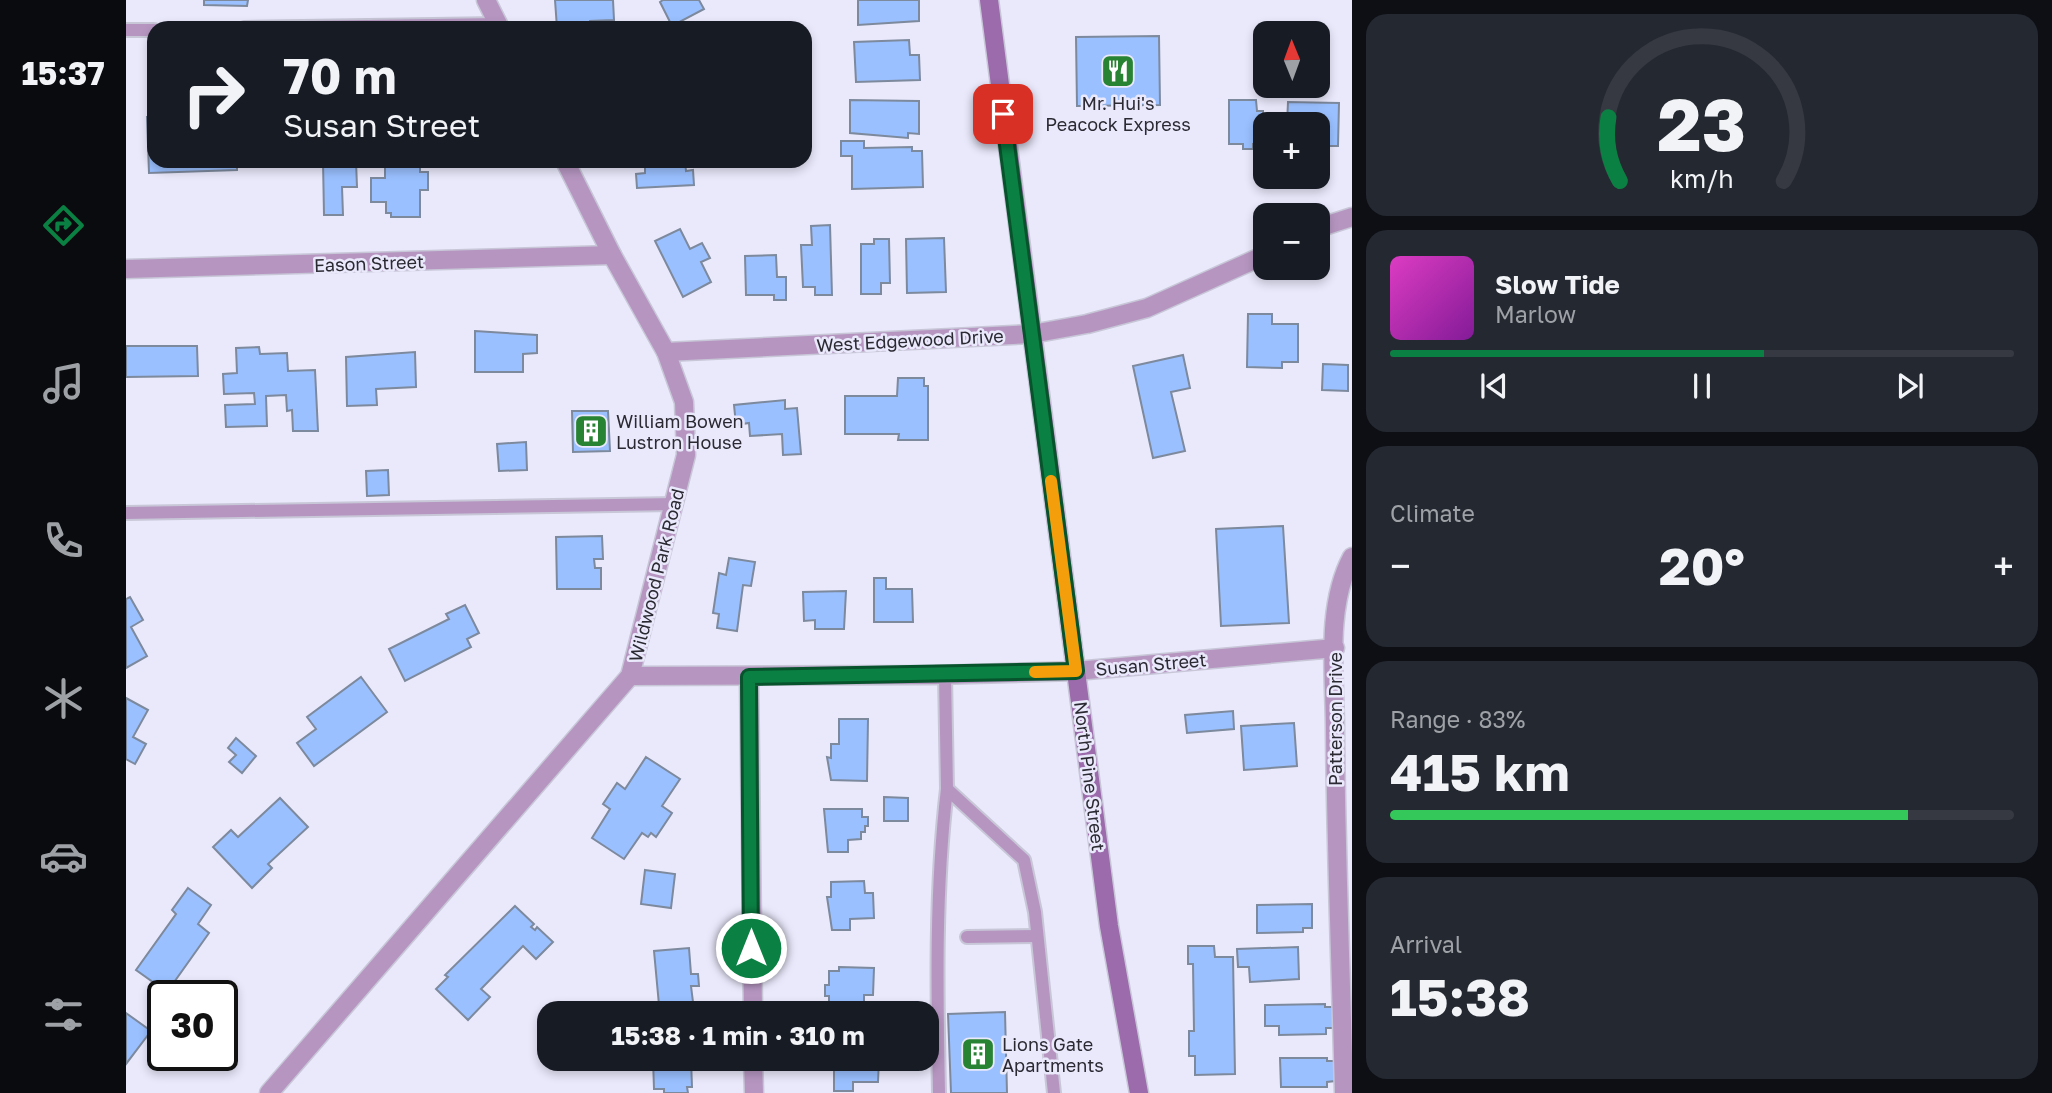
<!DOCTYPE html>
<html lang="en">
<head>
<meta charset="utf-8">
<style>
  :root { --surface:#171b24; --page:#242831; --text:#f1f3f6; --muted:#9ea1a6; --line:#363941; --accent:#0b8043 }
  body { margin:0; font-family:"Golos Text",sans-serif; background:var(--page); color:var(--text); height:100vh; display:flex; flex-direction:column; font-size:26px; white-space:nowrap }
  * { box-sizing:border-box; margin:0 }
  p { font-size:23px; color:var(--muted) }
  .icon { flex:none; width:38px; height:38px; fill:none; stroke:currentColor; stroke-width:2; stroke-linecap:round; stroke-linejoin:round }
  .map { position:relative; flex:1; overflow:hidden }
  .panel { display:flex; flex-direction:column; gap:14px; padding:14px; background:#0d0f14; width:700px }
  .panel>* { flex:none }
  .guide { position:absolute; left:21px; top:21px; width:665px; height:147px; border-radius:21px; box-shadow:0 4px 10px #0003; background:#171b24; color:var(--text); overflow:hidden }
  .needle { width:46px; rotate:359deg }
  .controls { position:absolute; left:1127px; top:21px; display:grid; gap:14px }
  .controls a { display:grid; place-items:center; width:77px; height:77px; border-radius:14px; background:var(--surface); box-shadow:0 4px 10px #0003; font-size:35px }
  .speed { position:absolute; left:21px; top:980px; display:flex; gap:14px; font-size:35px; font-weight:700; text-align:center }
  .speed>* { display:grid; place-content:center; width:91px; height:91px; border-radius:50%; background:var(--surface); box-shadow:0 4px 10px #0003; line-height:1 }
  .speed .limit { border:4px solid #111; border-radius:10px; background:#fff; color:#111 }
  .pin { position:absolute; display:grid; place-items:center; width:60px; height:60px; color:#fff; margin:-30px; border-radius:14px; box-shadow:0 4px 10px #0006 }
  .me { position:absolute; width:77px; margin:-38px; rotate:0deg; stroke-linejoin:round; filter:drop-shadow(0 0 5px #0008) }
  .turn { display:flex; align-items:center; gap:24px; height:147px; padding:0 21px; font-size:32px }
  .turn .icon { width:91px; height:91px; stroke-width:2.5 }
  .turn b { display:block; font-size:49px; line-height:60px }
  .big { font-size:52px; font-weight:700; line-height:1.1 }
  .panel .tile { flex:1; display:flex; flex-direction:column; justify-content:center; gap:10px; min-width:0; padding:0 24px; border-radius:21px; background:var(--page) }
  .panel .dial { align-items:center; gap:0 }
  .dial svg { height:182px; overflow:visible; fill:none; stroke:var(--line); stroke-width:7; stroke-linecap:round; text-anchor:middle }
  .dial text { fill:var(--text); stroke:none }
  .song { display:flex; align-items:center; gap:21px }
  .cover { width:84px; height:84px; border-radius:10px; background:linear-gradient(135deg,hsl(310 70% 55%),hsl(290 70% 35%)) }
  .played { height:7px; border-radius:4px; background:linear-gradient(90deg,var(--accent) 60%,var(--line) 60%) }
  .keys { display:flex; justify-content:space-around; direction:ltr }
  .heat { display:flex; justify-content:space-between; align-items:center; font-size:38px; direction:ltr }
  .charge { height:10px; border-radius:5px; background:linear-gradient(90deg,#34c759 83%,var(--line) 0) }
  .trip { position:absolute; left:411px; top:1001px; width:402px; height:70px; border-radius:21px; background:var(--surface); box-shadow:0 4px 10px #0003; font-weight:700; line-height:70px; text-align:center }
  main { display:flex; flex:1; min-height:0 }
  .tabs { display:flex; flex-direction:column; width:126px; justify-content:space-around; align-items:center; background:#090b0e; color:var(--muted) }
  .tabs .icon { width:49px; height:49px }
  .tabs .active { color:var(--accent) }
  .tabs b { font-size:32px; color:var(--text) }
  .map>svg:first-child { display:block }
</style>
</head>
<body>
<main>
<nav class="tabs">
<b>15:37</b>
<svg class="icon active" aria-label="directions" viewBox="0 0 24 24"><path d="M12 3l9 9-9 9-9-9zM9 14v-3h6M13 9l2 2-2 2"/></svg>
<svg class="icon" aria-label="music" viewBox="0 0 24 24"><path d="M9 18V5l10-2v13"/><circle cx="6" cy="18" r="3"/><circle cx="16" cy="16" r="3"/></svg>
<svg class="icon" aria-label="phone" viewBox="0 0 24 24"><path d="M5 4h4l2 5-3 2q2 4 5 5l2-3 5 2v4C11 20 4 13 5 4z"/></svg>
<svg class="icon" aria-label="climate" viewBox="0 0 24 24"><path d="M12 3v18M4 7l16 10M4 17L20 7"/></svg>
<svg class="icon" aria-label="car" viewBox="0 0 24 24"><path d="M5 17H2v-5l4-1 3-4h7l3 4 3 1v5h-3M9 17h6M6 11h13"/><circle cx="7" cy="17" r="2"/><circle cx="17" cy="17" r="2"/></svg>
<svg class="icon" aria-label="filters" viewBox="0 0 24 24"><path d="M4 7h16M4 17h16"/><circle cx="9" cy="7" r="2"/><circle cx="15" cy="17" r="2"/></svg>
</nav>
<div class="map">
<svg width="1226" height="1093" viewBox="0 0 1226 1093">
  <rect width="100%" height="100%" fill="#eae9fc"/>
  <!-- building -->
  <g fill="#9ac0ff" stroke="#7d899d" stroke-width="2">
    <path d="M 78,0 L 122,0 L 121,6 L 78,5 Z"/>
    <path d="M 429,0 L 487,0 L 488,20 L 464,21 L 464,26 L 431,28 Z"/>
    <path d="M 537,0 L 573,0 L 578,9 L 546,26 L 534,2 Z"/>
    <path d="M 732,0 L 793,0 L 793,21 L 732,25 Z"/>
    <path d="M 1033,36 L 1034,105 L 951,106 L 950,37 Z"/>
    <path d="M 783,40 L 784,55 L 793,55 L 794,80 L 730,82 L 728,42 Z"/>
    <path d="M 724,100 L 793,101 L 793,134 L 782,133 L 782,138 L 724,133 Z"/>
    <path d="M 1103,100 L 1130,100 L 1131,111 L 1137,111 L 1137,143 L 1127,144 L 1127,149 L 1117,149 L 1117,144 L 1103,144 Z"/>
    <path d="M 1162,102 L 1213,103 L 1212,146 L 1192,146 L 1192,124 L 1161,124 Z"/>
    <path d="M 21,117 L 28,117 L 28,161 L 111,161 L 111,170 L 23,173 Z"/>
    <path d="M 715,141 L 738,141 L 738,148 L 786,147 L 786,151 L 796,151 L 797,187 L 726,189 L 726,156 L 715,156 Z"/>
    <path d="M 197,161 L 230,161 L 231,187 L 216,187 L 217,215 L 198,215 Z"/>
    <path d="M 259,161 L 294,161 L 294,172 L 302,172 L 302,190 L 294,190 L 294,217 L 265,217 L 265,213 L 260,213 L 260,202 L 245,202 L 245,178 L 259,178 Z"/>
    <path d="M 519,161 L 559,161 L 560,171 L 567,170 L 568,185 L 511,188 L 510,174 L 519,173 Z"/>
    <path d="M 704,225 L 706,295 L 689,295 L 689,287 L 677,287 L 675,245 L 686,245 L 685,226 Z"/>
    <path d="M 554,229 L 564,249 L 576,243 L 584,258 L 575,262 L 585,282 L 557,297 L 529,241 Z"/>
    <path d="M 818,238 L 820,292 L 781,293 L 780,239 Z"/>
    <path d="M 748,239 L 763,239 L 764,283 L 755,283 L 755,294 L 735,294 L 735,244 L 748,244 Z"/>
    <path d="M 650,255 L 651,277 L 660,277 L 660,300 L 648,300 L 648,295 L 620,295 L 619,256 Z"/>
    <path d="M 1122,314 L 1146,314 L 1146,324 L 1172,324 L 1172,362 L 1156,362 L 1156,368 L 1121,367 Z"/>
    <path d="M 349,331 L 411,335 L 411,353 L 397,354 L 397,372 L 349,372 Z"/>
    <path d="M 0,346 L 71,346 L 72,376 L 0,377 Z"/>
    <path d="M 133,347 L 134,354 L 161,353 L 162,371 L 189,370 L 192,431 L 167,431 L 166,410 L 161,411 L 160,395 L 140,396 L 141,426 L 100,427 L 99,405 L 129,404 L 128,393 L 98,394 L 97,374 L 111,373 L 110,348 Z"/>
    <path d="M 289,352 L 290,387 L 250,389 L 251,405 L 221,406 L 220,357 Z"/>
    <path d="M 1057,355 L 1064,388 L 1045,392 L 1059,451 L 1027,458 L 1007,366 Z"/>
    <path d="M 1197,364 L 1222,365 L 1222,391 L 1196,390 Z"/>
    <path d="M 772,378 L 798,378 L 798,386 L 802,386 L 802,440 L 772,440 L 773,434 L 719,434 L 719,396 L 771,396 Z"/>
    <path d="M 659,400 L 659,409 L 671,408 L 675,454 L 657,455 L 656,434 L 624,436 L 623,423 L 610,425 L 608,405 Z"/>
    <path d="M 446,411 L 482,411 L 484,451 L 447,452 Z"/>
    <path d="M 400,442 L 401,470 L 373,471 L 371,444 Z"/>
    <path d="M 262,470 L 263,495 L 241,496 L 240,471 Z"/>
    <path d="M 1157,526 L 1163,623 L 1095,626 L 1090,529 Z"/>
    <path d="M 476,536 L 477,559 L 468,559 L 469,568 L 475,568 L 475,589 L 431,589 L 430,537 Z"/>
    <path d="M 603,558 L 629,562 L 625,586 L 617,585 L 611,631 L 591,628 L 593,614 L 587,613 L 593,573 L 600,575 Z"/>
    <path d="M 748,578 L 760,578 L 760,589 L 786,589 L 787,622 L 748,622 Z"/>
    <path d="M 720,591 L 718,629 L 689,629 L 689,620 L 678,621 L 677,592 Z"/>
    <path d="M 4,597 L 17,620 L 5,627 L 21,656 L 0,668 L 0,599 Z"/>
    <path d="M 339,605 L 353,633 L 341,639 L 345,647 L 279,681 L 263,649 L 323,619 L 320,614 Z"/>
    <path d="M 235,677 L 261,712 L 188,766 L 171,743 L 190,729 L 181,717 Z"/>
    <path d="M 0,698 L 22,710 L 7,737 L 20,744 L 9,764 L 0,759 Z"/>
    <path d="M 1107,711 L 1108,729 L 1061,733 L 1059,715 Z"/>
    <path d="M 713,719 L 742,719 L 741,781 L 705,780 L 701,757 L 705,758 L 705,744 L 713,744 Z"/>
    <path d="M 1168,723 L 1171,766 L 1118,770 L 1115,726 Z"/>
    <path d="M 110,738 L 130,756 L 116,773 L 103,762 L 110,755 L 102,748 Z"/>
    <path d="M 520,757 L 554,779 L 536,806 L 546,813 L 530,837 L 525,833 L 522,837 L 516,833 L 498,859 L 466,838 L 484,809 L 477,804 L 491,783 L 499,789 Z"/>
    <path d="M 758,797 L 782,798 L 782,821 L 758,821 Z"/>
    <path d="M 154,798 L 182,827 L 142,864 L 146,868 L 126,888 L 87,847 L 105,830 L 112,837 Z"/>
    <path d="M 698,809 L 736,809 L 736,817 L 742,817 L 742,826 L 739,826 L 739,832 L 735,832 L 735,839 L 722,840 L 722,852 L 702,852 Z"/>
    <path d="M 519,870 L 549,874 L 545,908 L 515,904 Z"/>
    <path d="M 738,881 L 739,893 L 747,893 L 748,918 L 724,919 L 724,930 L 706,930 L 701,897 L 705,897 L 705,882 Z"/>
    <path d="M 62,888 L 85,905 L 72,924 L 83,933 L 41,992 L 10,970 L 50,914 L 46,910 Z"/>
    <path d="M 1186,904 L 1186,928 L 1177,928 L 1177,932 L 1131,933 L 1131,905 Z"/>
    <path d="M 389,906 L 408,924 L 405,927 L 409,930 L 411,927 L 427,942 L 410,959 L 397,946 L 355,989 L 364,997 L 342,1020 L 310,989 L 322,977 L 319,975 Z"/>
    <path d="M 1062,946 L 1088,946 L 1089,957 L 1107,957 L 1109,1074 L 1069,1075 L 1069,1056 L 1063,1056 L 1063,1031 L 1068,1031 L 1067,964 L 1062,964 Z"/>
    <path d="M 1172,947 L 1173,979 L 1124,982 L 1123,967 L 1112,967 L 1111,949 Z"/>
    <path d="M 563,948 L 565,974 L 572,974 L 573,986 L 565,986 L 567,1002 L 533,1005 L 528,951 Z"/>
    <path d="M 713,967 L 748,968 L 747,995 L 738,995 L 738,1002 L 732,1002 L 732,1009 L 703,1013 L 703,996 L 699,996 L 699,985 L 703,985 L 703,971 L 713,971 Z"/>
    <path d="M 1199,1004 L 1199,1007 L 1207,1007 L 1207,1028 L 1200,1028 L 1200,1034 L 1153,1035 L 1153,1026 L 1139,1026 L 1139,1005 Z"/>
    <path d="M 879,1012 L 881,1093 L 825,1093 L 822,1014 Z"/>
    <path d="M 0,1013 L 25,1031 L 0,1064 Z"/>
    <path d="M 1154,1058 L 1201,1058 L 1201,1061 L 1209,1061 L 1209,1081 L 1201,1082 L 1201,1087 L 1155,1087 Z"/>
    <path d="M 527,1059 L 565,1059 L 566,1087 L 561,1087 L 562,1093 L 538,1093 L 538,1089 L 528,1089 Z"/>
    <path d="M 703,1059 L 753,1059 L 752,1082 L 727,1082 L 727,1091 L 708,1091 L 708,1067 L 703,1067 Z"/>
  </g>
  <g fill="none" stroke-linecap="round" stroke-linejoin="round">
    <!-- service casing -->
    <g stroke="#c8c7d8" stroke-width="16">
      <g id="service">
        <path d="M 118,28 L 372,24"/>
        <path d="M 0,30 L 28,30"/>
        <path d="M 0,513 L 549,504"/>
        <path d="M 819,675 L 821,789 L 898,860 L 909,912 L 928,1093"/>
        <path d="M 841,937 L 911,936"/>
        <path d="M 813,1093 C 811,991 809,890 821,789"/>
      </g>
    </g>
    <!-- minor casing -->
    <g stroke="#c8c7d8" stroke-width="21">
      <g id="minor">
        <path d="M 0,269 L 486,255"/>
        <path d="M 504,676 L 809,675 L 950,671 L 1209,648"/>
        <path d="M 623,677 L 627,1013"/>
        <path d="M 627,1059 L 628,1093"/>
        <path d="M 1218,1093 C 1215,972 1210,851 1209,731 C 1209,676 1199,607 1226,557"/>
      </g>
    </g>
    <!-- tertiary casing -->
    <g stroke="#c8c7d8" stroke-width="21">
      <g id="tertiary">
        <path d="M 360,0 L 374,28"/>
        <path d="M 1192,228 L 1226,217"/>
        <path d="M 540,352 L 906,334 L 961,324 L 1021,308 L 1139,255"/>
        <path d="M 143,1093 L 504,676 L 560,455 L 558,402 L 540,352 L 486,255 L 439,161"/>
      </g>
    </g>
    <!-- secondary casing -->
    <g stroke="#c8c7d8" stroke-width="21">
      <path id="secondary" d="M 863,0 L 983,926 L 1013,1093"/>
    </g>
    <!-- service -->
    <use href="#service" stroke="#b696c1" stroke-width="12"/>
    <!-- minor -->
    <use href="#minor" stroke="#b696c1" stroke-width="18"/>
    <!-- tertiary -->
    <use href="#tertiary" stroke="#b696c1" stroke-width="18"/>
    <!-- secondary -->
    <use href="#secondary" stroke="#9b6bab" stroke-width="18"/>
  </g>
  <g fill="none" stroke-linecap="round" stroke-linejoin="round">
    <!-- route casing -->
    <g stroke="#07532c" stroke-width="18">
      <path id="route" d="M 625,948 L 623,677 L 950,671 L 877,114"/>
    </g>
    <!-- route -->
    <use href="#route" stroke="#0b8043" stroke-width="12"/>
    <!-- slow -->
    <path stroke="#f59e0b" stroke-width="12" d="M 909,672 L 950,671 L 925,481"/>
  </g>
  <!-- icons -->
  <defs>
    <g id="restaurant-square" transform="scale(1.75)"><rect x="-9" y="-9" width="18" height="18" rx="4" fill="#288333" stroke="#eae9fc"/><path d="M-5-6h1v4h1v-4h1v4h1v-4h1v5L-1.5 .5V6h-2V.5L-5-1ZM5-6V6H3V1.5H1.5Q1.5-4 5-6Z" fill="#fff"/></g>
    <g id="building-square" transform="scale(1.75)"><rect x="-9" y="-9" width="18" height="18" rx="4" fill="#288333" stroke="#eae9fc"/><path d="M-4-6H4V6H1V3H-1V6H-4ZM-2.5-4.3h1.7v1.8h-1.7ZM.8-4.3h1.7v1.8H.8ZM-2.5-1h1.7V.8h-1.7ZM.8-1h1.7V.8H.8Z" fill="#fff"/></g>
  </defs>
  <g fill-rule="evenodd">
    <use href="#restaurant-square" x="992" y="71"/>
    <use href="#building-square" x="465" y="431"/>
    <use href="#building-square" x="852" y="1054"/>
  </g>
  <g text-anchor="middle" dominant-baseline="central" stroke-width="5" stroke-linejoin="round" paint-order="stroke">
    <!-- poi labels -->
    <g font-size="18" fill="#2b2a33" stroke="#eae9fc" text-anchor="start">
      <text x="992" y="103" text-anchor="middle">Mr. Hui's<tspan x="992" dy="21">Peacock Express</tspan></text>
      <text x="490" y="421">William Bowen<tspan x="490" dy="21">Lustron House</tspan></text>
      <text x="876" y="1044">Lions Gate<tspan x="876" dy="21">Apartments</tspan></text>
    </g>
    <!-- street labels -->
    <g font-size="18" fill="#2b2a33" stroke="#eae9fc">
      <text transform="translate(243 263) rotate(-2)">Eason Street</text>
      <text transform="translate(784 340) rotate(-3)">West Edgewood Drive</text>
      <text transform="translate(530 575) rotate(-76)">Wildwood Park Road</text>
      <text transform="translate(1025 664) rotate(-5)">Susan Street</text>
      <text transform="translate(1209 719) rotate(-90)">Patterson Drive</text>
      <text transform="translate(964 776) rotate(83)">North Pine Street</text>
    </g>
  </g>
</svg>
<div class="controls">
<a><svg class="needle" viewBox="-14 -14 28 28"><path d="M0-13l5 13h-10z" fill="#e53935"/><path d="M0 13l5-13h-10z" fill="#9ea1a6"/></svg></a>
<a>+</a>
<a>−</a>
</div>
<div class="speed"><div class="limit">30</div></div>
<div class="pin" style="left:877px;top:114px;background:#d93025"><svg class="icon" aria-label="arrive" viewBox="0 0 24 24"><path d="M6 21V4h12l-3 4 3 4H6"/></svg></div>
<svg class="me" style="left:625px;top:948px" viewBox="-20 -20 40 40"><circle r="17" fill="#0b8043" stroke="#fff" stroke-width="3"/><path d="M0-11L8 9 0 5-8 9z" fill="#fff"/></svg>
<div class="trip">15:38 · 1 min · 310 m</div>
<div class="guide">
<div class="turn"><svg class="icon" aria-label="right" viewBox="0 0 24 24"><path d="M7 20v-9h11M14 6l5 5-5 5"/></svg><div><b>70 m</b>Susan Street</div></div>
</div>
</div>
<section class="panel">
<div class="tile dial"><svg viewBox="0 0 100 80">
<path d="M14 69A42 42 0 1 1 86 69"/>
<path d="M14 69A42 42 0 0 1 9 41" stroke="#0b8043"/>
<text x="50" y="56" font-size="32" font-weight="700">23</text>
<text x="50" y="72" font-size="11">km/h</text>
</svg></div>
<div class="tile">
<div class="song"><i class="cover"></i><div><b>Slow Tide</b><p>Marlow</p></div></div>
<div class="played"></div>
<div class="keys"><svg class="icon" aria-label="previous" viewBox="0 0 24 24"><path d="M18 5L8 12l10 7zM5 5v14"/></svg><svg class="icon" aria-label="pause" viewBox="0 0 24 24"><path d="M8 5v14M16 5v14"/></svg><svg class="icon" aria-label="next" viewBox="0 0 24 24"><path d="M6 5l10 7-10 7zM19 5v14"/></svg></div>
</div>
<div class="tile"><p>Climate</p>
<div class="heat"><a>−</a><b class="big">20°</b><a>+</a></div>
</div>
<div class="tile"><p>Range · 83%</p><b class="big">415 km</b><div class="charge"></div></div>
<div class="tile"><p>Arrival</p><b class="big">15:38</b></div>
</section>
</main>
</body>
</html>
